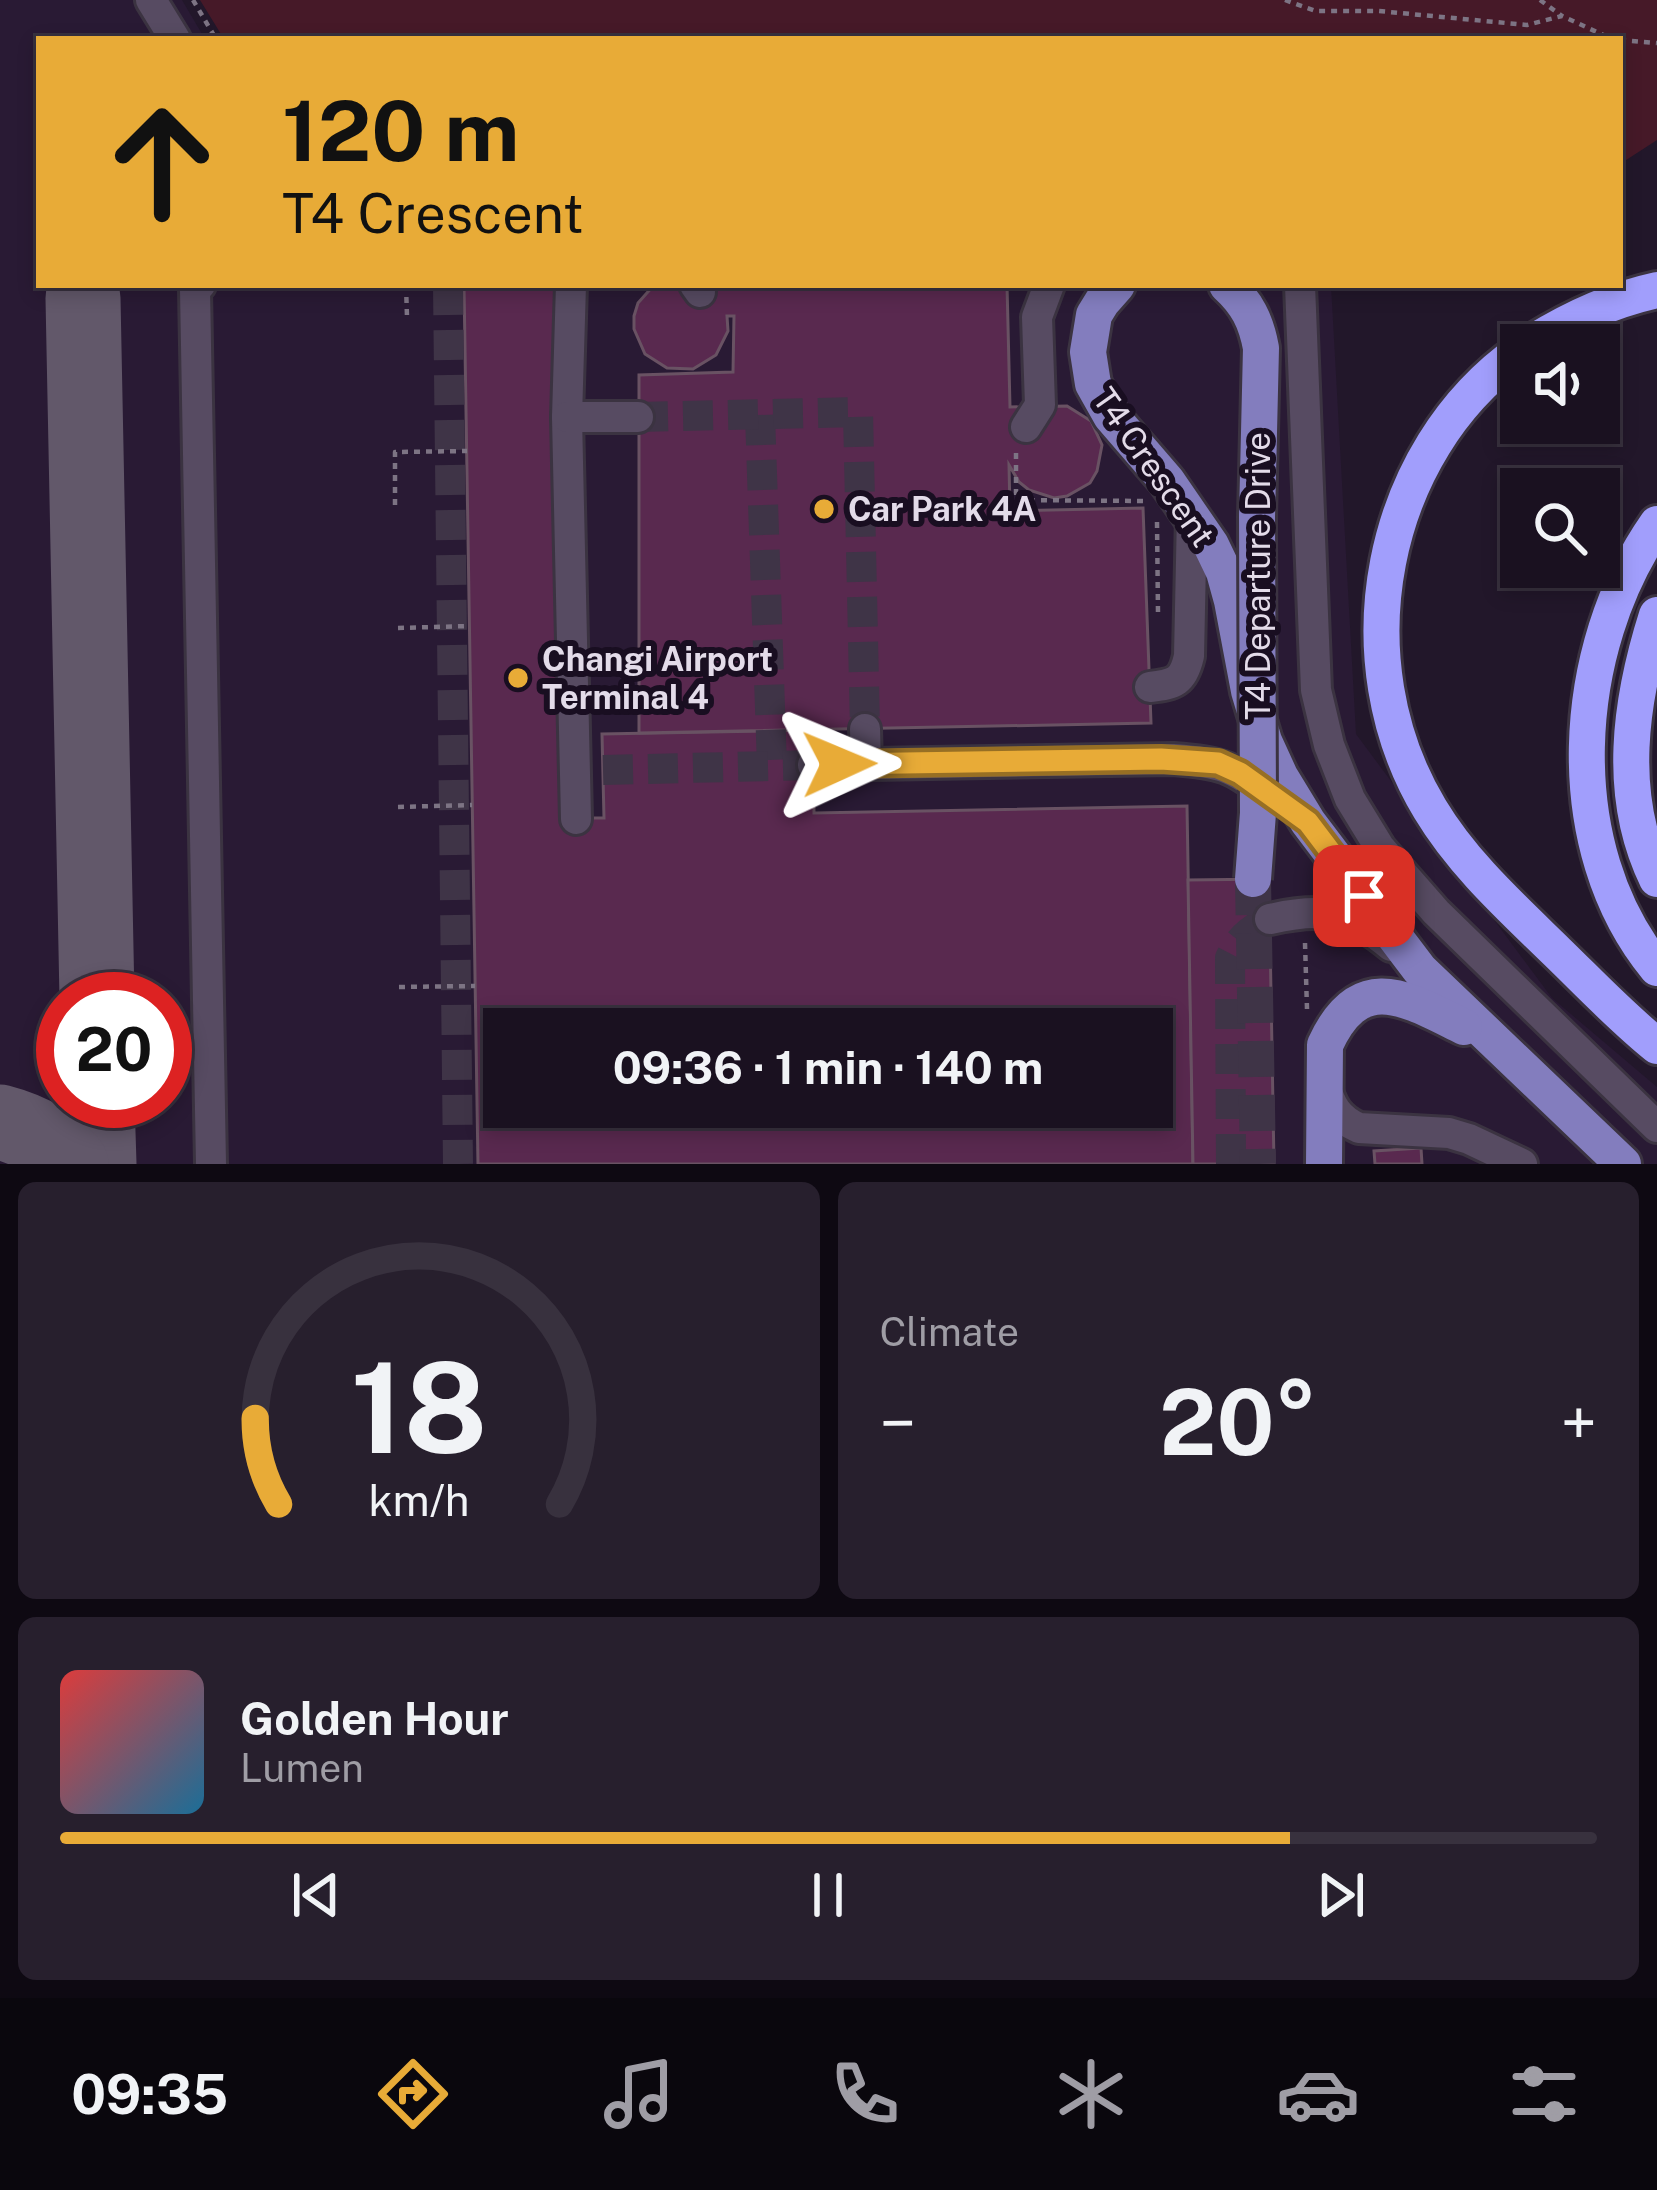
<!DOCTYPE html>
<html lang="en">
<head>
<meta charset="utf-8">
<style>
  :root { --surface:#1a1120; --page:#271f2d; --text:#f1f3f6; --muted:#9f9da5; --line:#38313e; --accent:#e8ab37 }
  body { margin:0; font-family:"Public Sans",sans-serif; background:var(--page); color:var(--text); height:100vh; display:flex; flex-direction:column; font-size:45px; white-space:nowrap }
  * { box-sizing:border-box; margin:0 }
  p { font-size:39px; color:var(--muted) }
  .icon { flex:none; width:66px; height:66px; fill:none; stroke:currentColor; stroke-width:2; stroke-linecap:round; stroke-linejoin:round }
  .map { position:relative; height:1164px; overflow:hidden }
  .panel { display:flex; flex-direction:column; gap:18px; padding:18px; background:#0e0912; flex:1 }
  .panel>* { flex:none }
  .top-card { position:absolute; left:36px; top:36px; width:1587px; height:252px; border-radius:0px; box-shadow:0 6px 18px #0003,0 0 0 3px var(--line); background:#e8ab37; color:#111; overflow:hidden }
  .tools { position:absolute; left:1500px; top:324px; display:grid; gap:24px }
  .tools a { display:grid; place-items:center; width:120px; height:120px; border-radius:0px; background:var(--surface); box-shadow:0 6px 18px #0003,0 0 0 3px var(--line); font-size:60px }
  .speed { position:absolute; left:36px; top:972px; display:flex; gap:24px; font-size:60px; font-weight:700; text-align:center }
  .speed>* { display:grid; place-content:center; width:156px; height:156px; border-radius:50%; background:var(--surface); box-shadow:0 6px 18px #0003,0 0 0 3px var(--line); line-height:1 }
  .speed .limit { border:18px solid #d22; background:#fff; color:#111 }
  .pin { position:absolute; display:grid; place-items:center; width:102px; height:102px; color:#fff; margin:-51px; border-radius:24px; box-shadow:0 6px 18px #0006 }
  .me { position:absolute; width:132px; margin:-66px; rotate:89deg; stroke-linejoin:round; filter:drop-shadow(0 0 9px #0008) }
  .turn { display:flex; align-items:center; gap:42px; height:252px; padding:0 48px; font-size:54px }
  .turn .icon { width:156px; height:156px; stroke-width:2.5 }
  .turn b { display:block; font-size:84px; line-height:102px }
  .big { font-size:90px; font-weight:700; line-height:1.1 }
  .panel .widget { flex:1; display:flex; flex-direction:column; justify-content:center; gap:18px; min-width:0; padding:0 42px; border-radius:18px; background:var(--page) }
  .panel .dial { align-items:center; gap:0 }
  .dial svg { height:312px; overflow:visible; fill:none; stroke:var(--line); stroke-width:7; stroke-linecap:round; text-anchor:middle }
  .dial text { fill:var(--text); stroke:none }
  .song { display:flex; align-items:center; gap:36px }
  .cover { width:144px; height:144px; border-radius:18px; background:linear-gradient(135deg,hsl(0 70% 55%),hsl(200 70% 35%)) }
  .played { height:12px; border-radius:6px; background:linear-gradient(90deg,var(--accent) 80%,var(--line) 80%) }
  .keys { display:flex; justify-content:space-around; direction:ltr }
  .heat { display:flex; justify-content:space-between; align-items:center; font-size:66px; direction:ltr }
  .panel .tiles { flex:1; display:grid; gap:18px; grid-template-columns:1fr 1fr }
  .widget:last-child { grid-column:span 2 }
  .trip { position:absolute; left:483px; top:1008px; width:690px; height:120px; border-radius:0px; background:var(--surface); box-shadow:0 6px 18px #0003,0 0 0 3px var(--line); font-weight:700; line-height:120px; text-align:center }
  .dock { display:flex; height:192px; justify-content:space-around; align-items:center; background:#0a070d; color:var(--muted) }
  .dock .icon { width:84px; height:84px }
  .dock .on { color:var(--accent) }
  .dock b { font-size:54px; color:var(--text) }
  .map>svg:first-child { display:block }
</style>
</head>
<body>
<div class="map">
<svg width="1657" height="1164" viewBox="0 0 1657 1164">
  <rect width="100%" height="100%" fill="#22172a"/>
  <!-- built -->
  <path fill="#291a34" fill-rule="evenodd" d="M 0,0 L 182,0 L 205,39 L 39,39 L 39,285 L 1331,285 L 1356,734 L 1552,998 L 1657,1087 L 1657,1164 L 0,1164 ZM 63,999 L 165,999 L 165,1101 L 63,1101 ZM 504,1029 L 1152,1029 L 1152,1107 L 504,1107 Z"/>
  <!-- green -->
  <path fill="#461928" d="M 200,0 L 1657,0 L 1657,140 L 1620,164 L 1620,39 L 224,39 Z"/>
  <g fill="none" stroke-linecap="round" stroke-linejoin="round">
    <!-- taxiway -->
    <g stroke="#62586a" stroke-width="75">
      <path d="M 83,298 L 97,999"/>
      <path d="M 97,1101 L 99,1164"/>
      <path d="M 0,1122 C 27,1129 53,1142 71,1164"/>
    </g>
  </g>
  <!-- building -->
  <g fill="#59294f" stroke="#695263" stroke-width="3" fill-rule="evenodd">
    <path d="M 464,285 L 559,285 L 567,818 L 604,818 L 602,734 L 770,731 L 813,730 L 814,813 L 1187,806 L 1193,1164 L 478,1164 ZM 504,1029 L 1152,1029 L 1152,1107 L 504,1107 Z"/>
    <path d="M 654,285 L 1007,285 L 1010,407 L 1067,406 L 1091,421 L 1102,445 L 1097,471 L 1090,483 L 1067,496 L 1054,498 L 1029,490 L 1019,482 L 1009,465 L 1010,511 L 1143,508 L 1151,723 L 639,733 L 639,375 L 733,372 L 734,316 L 727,316 L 728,331 L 716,355 L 693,369 L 667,368 L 645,354 L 634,329 L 634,316 L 638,303 Z"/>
    <path d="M 1269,879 L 1274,1164 L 1193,1164 L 1188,880 Z"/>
    <path d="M 1421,1148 L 1422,1164 L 1375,1164 L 1374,1151 Z"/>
  </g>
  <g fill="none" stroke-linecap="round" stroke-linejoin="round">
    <!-- minor-tunnel -->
    <g stroke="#3f3447" stroke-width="30" stroke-dasharray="30 15" stroke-linecap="butt">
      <path d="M 448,285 L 458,1164"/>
      <path d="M 760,415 L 772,766"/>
      <path d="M 638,417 L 858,412 L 865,729"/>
      <path d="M 603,770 L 813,765"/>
      <path d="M 1231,1164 L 1230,958 C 1240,937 1250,930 1270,919"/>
    </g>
    <!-- major-tunnel -->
    <path stroke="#3f3447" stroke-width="36" stroke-dasharray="36 18" stroke-linecap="butt" d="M 1253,879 L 1258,1164"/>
    <!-- minor casing -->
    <g stroke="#3b3341" stroke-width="36">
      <g id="minor">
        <path d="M 151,0 L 175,39"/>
        <path d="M 200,285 L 195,290 L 211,1164"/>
        <path d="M 571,285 L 567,417 L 576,819"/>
        <path d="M 695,285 L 700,292"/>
        <path d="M 1300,285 L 1316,690 L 1329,745 L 1350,799 L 1380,848 L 1436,912 L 1657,1127"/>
        <path d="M 567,417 L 638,417"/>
        <path d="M 1026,427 L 1040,405 L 1037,317 L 1049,285"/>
        <path d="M 1150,687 C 1175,684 1183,682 1189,656 L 1192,514"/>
        <path d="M 865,729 L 866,764"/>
        <path d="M 813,765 L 1173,759 C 1224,763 1230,766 1271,796"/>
        <path d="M 1270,919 C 1323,907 1349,911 1391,946"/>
        <path d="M 1325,1084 C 1330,1105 1338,1119 1359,1128 L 1449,1133 L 1469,1139 L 1522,1164"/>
      </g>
    </g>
    <!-- major casing -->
    <g stroke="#3b3341" stroke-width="42">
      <g id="major">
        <path d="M 1117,285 L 1102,302 L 1094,315 L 1088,352 L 1093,384 L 1111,416 L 1167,481 L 1211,545 L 1224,572 L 1232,601 L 1249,691 L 1264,741 L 1280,776 L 1308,822 L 1420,970 L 1623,1164"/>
        <path d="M 1227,285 C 1247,303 1256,321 1261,348 L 1257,517"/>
        <path d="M 1324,1164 L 1325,1045 C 1360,968 1407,999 1464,1027"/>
      </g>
    </g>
    <!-- highway casing -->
    <g stroke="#3b3341" stroke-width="42">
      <g id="highway">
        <path d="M 1529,345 C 1568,320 1611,300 1657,290"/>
        <path d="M 1521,351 C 1378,452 1340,660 1430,809 C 1463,864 1511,907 1557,952 C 1590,984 1621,1017 1657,1046"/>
        <path d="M 1657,524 C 1570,648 1557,847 1657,968"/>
        <path d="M 1657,615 C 1630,700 1616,795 1657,879"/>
      </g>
    </g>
    <!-- path -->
    <g stroke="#7d7484" stroke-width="4.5" stroke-dasharray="6 6" stroke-linecap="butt">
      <path d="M 193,0 L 216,39"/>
      <path d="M 1285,0 L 1316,11 L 1379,11 L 1527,25 L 1562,16 L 1612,39"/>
      <path d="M 1540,0 L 1562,16"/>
      <path d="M 1620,40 L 1657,43"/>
      <path d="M 406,285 L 407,317"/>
      <path d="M 1016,453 L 1016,500 L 1143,501"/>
      <path d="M 1157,522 L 1158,613"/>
      <path d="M 1305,943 L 1307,1009"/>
    </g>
    <!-- minor -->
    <use href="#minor" stroke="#574b62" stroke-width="30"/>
    <!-- major -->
    <use href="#major" stroke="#837dbe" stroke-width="36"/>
    <!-- highway -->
    <use href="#highway" stroke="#a19efc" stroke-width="36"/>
    <!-- major-bridge casing -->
    <g stroke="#3b3341" stroke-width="42" stroke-linecap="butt">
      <path id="major-bridge" d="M 1253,879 L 1258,813 L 1257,517"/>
    </g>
    <!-- path-bridge -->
    <g stroke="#7d7484" stroke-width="4.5" stroke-dasharray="6 6" stroke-linecap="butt">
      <path d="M 395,505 L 395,452 L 467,451"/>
      <path d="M 398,628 L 470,626"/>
      <path d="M 398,807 L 472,805"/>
      <path d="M 399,987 L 475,986"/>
    </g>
    <!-- major-bridge -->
    <use href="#major-bridge" stroke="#837dbe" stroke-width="36"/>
  </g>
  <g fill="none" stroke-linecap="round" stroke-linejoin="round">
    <!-- route casing -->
    <g stroke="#976f24" stroke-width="30">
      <path id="route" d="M 839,764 L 1161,759 L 1218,763 L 1240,773 L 1308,822 L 1364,896"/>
    </g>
    <!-- route -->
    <use href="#route" stroke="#e8ab37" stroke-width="21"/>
  </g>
  <!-- markers -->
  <g fill="#e8ab37" stroke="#190e21" stroke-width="4.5">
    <circle cx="824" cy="509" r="12"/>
    <circle cx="518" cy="678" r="12"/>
  </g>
  <g text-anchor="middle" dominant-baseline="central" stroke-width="12" stroke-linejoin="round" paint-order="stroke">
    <!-- street labels -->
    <g font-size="33" fill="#e3dbe9" stroke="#190e21">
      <text transform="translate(1154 467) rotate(55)">T4 Crescent</text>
      <text transform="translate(1258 576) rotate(-90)">T4 Departure Drive</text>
    </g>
    <!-- poi labels -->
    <g font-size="33" font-weight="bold" fill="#e3dbe9" stroke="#190e21" text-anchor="start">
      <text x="848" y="509">Car Park 4A</text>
      <text x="542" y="659">Changi Airport<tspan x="542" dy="38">Terminal 4</tspan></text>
    </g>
  </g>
</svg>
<div class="tools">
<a><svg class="icon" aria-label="sound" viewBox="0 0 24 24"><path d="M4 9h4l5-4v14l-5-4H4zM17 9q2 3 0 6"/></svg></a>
<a><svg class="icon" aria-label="search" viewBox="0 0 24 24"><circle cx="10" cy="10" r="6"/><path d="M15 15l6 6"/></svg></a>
</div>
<div class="speed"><div class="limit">20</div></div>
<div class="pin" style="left:1364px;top:896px;background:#d93025"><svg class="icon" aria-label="arrive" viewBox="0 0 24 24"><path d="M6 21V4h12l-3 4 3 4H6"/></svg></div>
<svg class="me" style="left:839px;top:764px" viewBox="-20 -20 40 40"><path d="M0-17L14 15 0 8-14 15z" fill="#e8ab37" stroke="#fff" stroke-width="4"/></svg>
<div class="trip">09:36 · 1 min · 140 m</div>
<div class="top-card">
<div class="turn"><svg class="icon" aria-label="ahead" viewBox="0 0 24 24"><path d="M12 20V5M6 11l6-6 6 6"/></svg><div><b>120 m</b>T4 Crescent</div></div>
</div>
</div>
<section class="panel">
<div class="tiles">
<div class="widget dial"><svg viewBox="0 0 100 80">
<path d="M14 69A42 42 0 1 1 86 69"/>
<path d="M14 69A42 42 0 0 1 8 47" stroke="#e8ab37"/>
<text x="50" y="56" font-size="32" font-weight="700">18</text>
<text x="50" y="72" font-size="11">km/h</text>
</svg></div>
<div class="widget"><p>Climate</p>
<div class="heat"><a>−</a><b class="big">20°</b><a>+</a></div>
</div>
<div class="widget">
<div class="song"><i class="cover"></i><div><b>Golden Hour</b><p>Lumen</p></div></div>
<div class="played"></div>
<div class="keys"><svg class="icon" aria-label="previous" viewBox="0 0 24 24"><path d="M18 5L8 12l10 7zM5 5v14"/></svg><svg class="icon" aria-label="pause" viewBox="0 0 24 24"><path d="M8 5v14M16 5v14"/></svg><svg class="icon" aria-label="next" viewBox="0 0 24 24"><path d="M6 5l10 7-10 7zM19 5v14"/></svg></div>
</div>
</div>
</section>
<nav class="dock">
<b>09:35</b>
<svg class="icon on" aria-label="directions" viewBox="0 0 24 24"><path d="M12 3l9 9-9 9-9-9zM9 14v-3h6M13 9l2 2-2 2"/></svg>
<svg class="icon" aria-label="music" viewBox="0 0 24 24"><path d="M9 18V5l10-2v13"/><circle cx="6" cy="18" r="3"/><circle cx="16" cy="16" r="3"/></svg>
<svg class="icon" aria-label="phone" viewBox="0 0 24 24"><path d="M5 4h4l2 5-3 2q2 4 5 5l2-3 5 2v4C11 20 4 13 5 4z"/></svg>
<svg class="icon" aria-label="climate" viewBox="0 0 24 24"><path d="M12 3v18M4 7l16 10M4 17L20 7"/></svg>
<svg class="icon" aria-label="car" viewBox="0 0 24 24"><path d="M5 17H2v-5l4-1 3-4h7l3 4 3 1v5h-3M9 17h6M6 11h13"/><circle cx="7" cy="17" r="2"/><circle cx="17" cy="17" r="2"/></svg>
<svg class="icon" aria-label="filters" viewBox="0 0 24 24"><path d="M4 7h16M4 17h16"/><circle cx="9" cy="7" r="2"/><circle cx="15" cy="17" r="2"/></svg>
</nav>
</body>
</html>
